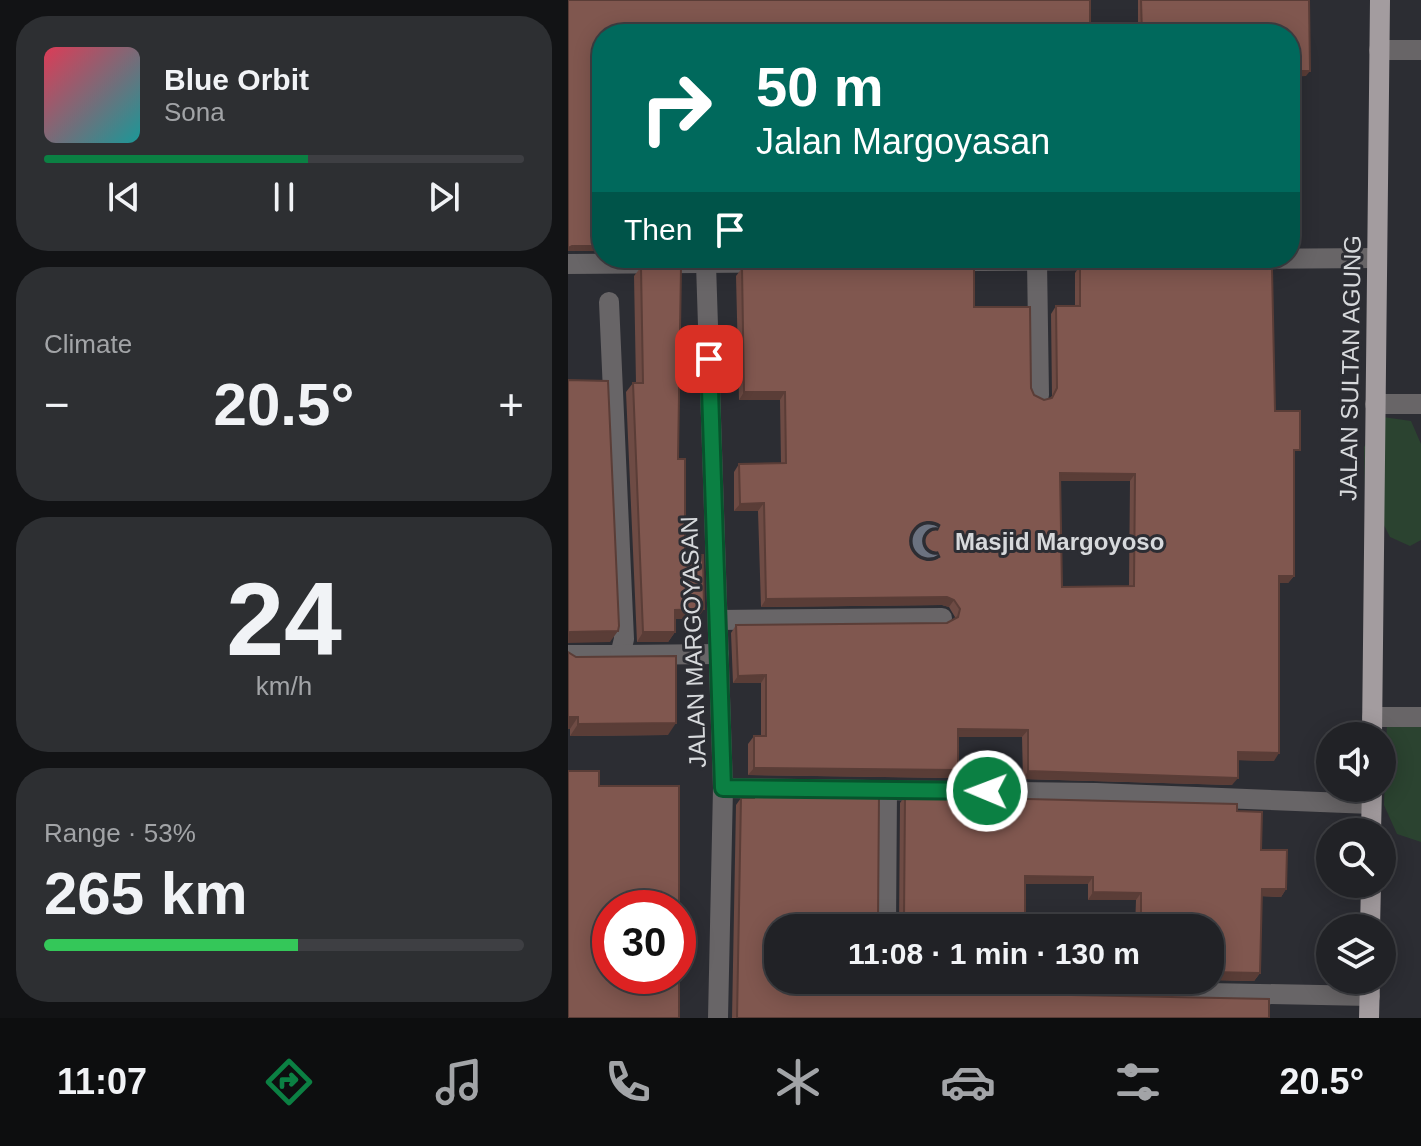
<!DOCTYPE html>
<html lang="en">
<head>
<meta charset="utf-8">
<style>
  :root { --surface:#212226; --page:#2d2f32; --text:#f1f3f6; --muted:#a2a4a7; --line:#3e3f43; --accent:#0b8043 }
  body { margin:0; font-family:Arial,sans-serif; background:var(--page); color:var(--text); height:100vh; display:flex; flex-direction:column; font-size:30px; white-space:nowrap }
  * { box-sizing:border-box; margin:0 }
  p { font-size:26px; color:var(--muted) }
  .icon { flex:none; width:44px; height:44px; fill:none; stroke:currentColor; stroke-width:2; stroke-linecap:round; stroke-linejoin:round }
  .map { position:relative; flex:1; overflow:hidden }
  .sheet { display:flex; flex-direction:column; gap:16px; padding:16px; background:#121315; width:568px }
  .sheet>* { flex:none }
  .banner { position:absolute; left:24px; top:24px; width:708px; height:244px; border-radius:32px; box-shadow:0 4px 20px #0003,0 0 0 2px var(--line); background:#00695c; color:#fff; overflow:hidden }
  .controls { position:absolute; left:748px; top:722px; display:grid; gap:16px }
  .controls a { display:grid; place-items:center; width:80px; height:80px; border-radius:50%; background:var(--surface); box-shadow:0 4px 20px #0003,0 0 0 2px var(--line); font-size:40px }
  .speed { position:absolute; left:24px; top:890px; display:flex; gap:16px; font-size:40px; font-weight:700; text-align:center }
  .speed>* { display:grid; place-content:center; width:104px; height:104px; border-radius:50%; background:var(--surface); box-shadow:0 4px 20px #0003,0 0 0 2px var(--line); line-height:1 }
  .speed .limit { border:12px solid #d22; background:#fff; color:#111 }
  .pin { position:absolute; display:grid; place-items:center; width:68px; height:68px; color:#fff; margin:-34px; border-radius:16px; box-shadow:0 4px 12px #0006 }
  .me { position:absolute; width:88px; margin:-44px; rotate:271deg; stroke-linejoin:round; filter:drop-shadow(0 0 6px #0008) }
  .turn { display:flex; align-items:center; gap:28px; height:168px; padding:0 32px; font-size:36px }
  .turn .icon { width:104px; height:104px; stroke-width:2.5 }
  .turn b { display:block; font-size:56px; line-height:68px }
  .then { display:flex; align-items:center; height:76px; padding:0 32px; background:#0003; gap:16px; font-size:30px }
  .big { font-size:60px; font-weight:700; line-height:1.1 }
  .sheet .widget { flex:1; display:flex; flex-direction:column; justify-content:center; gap:12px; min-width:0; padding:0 28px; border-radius:32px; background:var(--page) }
  .sheet .dial { align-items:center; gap:0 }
  .dial b { font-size:104px; line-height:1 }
  .song { display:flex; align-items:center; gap:24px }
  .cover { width:96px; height:96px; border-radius:12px; background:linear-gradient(135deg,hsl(350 70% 55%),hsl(180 70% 35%)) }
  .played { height:8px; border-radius:4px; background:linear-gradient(90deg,var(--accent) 55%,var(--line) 55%) }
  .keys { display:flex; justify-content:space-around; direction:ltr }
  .heat { display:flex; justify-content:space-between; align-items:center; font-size:44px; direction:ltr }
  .charge { height:12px; border-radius:6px; background:linear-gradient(90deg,#34c759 53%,var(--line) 0) }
  .trip { position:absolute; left:196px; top:914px; width:460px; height:80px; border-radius:32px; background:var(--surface); box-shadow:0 4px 20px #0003,0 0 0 2px var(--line); font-weight:700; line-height:80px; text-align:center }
  .tabs { display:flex; height:128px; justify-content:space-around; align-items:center; background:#0d0e0f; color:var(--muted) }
  .tabs .icon { width:56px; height:56px }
  .tabs .current { color:var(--accent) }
  .tabs b { font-size:36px; color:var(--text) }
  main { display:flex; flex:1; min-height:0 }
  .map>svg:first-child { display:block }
</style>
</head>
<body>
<main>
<section class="sheet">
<div class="widget">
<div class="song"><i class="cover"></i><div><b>Blue Orbit</b><p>Sona</p></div></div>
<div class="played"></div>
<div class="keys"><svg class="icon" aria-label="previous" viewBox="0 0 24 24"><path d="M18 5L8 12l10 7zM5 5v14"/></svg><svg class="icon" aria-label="pause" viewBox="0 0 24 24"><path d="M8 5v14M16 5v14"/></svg><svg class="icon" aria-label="next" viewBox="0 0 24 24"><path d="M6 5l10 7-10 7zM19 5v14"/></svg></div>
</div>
<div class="widget"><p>Climate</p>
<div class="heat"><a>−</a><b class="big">20.5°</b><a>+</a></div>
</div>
<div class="widget dial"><b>24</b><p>km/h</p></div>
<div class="widget"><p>Range · 53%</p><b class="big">265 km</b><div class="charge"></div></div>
</section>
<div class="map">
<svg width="853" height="1018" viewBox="0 0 853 1018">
  <rect width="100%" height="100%" fill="#2c2d33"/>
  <!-- green -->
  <g fill="#2b4330">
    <path d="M 815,417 L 843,421 L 853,444 L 853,540 L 842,546 L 822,537 L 797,488 L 796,447 Z"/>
    <path d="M 853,719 L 853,842 L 829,834 L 816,805 L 819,722 Z"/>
  </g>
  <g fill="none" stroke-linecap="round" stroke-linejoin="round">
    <!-- minor -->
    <g stroke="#686567" stroke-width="20">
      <path d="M 811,50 L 853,50"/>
      <path d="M 469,261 L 471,395"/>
      <path d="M 0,264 L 809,258"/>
      <path d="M 138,264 L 155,788 L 150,1018"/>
      <path d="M 807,404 L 853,404"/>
      <path d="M 150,620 L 374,618"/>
      <path d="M 0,655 L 52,655 L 56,639 L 41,302"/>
      <path d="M 52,655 L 151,654"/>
      <path d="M 804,717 L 853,717"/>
      <path d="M 155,788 L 528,793 L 803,804"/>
      <path d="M 318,928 L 319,790"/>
      <path d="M 318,990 L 318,980"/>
      <path d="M 485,990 L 802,996"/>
    </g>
    <!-- major -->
    <g stroke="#a39c9f" stroke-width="20">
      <path d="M 804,736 L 812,0"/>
      <path d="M 803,832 L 804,788"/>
      <path d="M 802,928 L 803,884"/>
      <path d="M 801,1018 L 802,980"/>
    </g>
  </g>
  <!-- wall -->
  <g fill="#6e4b44" fill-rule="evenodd">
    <path d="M 570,0 L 741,0 L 738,76 L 722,34 L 570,34 Z"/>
    <path d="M 512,266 L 683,269 L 707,411 L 727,458 L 726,576 L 720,583 L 711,583 L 706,761 L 670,760 L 664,785 L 455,779 L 454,737 L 390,737 L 390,770 L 385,778 L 180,775 L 180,744 L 186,736 L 193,736 L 193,683 L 165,683 L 163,633 L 168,625 L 379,623 L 386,620 L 387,617 L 381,607 L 374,605 L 193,607 L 190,511 L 166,511 L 166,472 L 171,464 L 213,463 L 212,400 L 171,400 L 168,276 L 174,268 L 406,307 L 463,388 L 466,395 L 476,400 L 482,398 L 484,396 L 483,314 L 488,306 L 507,306 L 507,273 ZM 492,481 L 562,481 L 561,586 L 494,587 Z"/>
    <path d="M 73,267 L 110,459 L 117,556 L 129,619 L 107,619 L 107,632 L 100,642 L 69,642 L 58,392 L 65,383 L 68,383 L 66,276 Z"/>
    <path d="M 0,652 L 100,735 L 2,736 L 2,729 L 0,729 Z"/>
    <path d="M 186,794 L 310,920 L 313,989 L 323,995 L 329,993 L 331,991 L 330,980 L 455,980 L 455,994 L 701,1018 L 164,1018 L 168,805 L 173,798 L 183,798 Z"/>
    <path d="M 337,796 L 669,811 L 718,889 L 713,897 L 694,896 L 692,973 L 686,981 L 642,980 L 642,928 L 567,928 L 568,900 L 520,900 L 520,884 L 457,884 L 455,928 L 331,928 L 332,803 Z"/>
  </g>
  <!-- shaded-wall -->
  <g fill="#5a3d37">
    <path d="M 506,32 L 522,32 L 520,34 L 504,34 Z"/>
    <path d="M 722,71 L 742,71 L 738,76 L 722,77 Z"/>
    <path d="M 4,246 L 34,246 L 34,251 L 0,251 L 0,248 Z"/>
    <path d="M 176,392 L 217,392 L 212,400 L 171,400 Z"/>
    <path d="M 492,473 L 567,474 L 562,481 L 487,481 Z"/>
    <path d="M 196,503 L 190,511 L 166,511 L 172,504 Z"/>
    <path d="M 711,576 L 726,576 L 720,583 L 706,583 Z"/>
    <path d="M 379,597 L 386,600 L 381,607 L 374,605 L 193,607 L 198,599 Z"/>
    <path d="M 136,609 L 129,619 L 100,619 L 107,610 Z"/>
    <path d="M 50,631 L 42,642 L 0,643 L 0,634 L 2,632 Z"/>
    <path d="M 75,632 L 107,632 L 100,642 L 69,642 Z"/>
    <path d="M 198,675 L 193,683 L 165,683 L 170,676 Z"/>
    <path d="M 0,717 L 10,717 L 2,729 L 0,729 Z"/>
    <path d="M 108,723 L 100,735 L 2,736 L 10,724 Z"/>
    <path d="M 390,729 L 460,730 L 454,737 L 385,737 Z"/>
    <path d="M 670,752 L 711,753 L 706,761 L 664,760 Z"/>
    <path d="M 186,768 L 390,770 L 385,778 L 180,775 Z"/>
    <path d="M 460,771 L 670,778 L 664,785 L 455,779 Z"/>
    <path d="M 457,876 L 525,877 L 520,884 L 452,884 Z"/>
    <path d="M 694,889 L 718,889 L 713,897 L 688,896 Z"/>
    <path d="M 525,892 L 573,893 L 568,900 L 520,900 Z"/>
    <path d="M 642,972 L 692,973 L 686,981 L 642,980 Z"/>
  </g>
  <!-- building -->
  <g fill="#80574f" stroke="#5a3d37" stroke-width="2" fill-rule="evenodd">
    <path d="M 0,0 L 522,0 L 522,32 L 506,32 L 506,34 L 34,34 L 34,246 L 4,246 L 0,248 Z"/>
    <path d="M 573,0 L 741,0 L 742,71 L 722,71 L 722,34 L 574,34 Z"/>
    <path d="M 683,264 L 683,269 L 704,269 L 707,411 L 732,411 L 732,450 L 726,450 L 726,576 L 711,576 L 711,753 L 670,752 L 670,778 L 460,771 L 460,730 L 390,729 L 390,770 L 186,768 L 186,736 L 198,736 L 198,675 L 170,676 L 168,625 L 379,623 L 390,617 L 392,609 L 386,600 L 379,597 L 198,599 L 196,503 L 172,504 L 171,464 L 218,463 L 217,392 L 176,392 L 174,268 L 406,266 L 406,307 L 462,307 L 463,388 L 466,395 L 476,400 L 484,398 L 489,388 L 488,306 L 512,306 L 512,266 ZM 492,473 L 567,474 L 566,586 L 494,587 Z"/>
    <path d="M 73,267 L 113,267 L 110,459 L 117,459 L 117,556 L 135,555 L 136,609 L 107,610 L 107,632 L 75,632 L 65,383 L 75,383 Z"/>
    <path d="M 0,380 L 40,381 L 51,626 L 50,631 L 2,632 L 0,634 Z"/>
    <path d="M 0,652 L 8,657 L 108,656 L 108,723 L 10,724 L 10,717 L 0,717 Z"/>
    <path d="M 0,771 L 31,771 L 31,786 L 111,786 L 111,1018 L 0,1018 ZM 42,908 L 110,908 L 110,976 L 42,976 Z"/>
    <path d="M 186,794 L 311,795 L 310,920 L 314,928 L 210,928 L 210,980 L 313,980 L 313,989 L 323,995 L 330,993 L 336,983 L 336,980 L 455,980 L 455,994 L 701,999 L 701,1018 L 169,1018 L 173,798 L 186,798 Z"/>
    <path d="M 337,796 L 669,804 L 669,811 L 694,812 L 693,850 L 719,850 L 718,889 L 694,889 L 692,973 L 642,972 L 642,928 L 573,928 L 573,893 L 525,892 L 525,877 L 457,876 L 457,924 L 454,925 L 454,928 L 332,928 L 336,920 Z"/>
  </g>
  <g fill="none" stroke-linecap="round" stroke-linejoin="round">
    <!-- route casing -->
    <g stroke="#07532c" stroke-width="20">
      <path id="route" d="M 141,359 L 155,788 L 419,791"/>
    </g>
    <!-- route -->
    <use href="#route" stroke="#0b8043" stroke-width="14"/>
  </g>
  <!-- icons -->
  <defs>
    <g id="mosque-bare" transform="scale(2.76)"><path d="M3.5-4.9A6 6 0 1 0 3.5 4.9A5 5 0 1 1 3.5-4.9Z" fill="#6b7280" stroke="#2c2d33" stroke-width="2.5" paint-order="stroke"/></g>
  </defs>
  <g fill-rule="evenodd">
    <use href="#mosque-bare" x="361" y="541"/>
  </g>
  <g text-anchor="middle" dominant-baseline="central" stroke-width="6" stroke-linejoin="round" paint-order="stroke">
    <!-- street labels -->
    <g font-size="24" fill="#d7d9dc" stroke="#2c2d33">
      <text transform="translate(782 368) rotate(-89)">JALAN SULTAN AGUNG</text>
      <text transform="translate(125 642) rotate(-92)">JALAN MARGOYASAN</text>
    </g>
    <!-- poi labels -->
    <g font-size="24" font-weight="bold" fill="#d7d9dc" stroke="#2c2d33" text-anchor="start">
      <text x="387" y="541">Masjid Margoyoso</text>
    </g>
  </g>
</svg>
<div class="controls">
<a><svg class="icon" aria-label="sound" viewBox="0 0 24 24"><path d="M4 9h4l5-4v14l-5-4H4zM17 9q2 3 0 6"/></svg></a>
<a><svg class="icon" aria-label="search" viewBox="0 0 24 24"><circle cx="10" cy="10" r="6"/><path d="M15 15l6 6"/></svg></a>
<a><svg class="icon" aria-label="layers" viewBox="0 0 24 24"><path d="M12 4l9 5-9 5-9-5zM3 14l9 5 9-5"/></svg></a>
</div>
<div class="speed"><div class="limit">30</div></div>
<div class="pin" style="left:141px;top:359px;background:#d93025"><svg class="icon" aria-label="arrive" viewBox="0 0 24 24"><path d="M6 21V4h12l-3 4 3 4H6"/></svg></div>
<svg class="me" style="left:419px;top:791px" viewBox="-20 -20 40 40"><circle r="17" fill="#0b8043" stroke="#fff" stroke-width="3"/><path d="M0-11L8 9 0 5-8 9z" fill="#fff"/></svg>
<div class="trip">11:08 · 1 min · 130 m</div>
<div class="banner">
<div class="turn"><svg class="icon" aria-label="right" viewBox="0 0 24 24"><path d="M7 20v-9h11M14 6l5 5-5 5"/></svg><div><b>50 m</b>Jalan Margoyasan</div></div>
<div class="then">Then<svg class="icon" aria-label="arrive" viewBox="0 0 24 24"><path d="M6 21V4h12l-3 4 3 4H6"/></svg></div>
</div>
</div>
</main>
<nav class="tabs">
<b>11:07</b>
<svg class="icon current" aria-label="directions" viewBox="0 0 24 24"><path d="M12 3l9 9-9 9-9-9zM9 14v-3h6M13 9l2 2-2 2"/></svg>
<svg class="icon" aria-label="music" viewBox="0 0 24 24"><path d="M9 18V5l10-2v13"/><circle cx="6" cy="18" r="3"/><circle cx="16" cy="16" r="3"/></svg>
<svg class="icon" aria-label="phone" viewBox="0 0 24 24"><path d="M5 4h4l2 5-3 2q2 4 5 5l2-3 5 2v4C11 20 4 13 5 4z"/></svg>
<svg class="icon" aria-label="climate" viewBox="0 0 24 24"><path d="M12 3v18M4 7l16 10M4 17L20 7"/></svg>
<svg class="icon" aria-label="car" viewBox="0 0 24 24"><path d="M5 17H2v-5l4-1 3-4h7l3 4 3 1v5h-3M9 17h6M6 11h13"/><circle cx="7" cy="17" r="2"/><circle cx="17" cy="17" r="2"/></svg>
<svg class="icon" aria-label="filters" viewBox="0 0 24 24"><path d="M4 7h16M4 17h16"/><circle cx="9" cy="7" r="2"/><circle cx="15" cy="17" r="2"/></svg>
<b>20.5°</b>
</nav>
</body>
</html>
